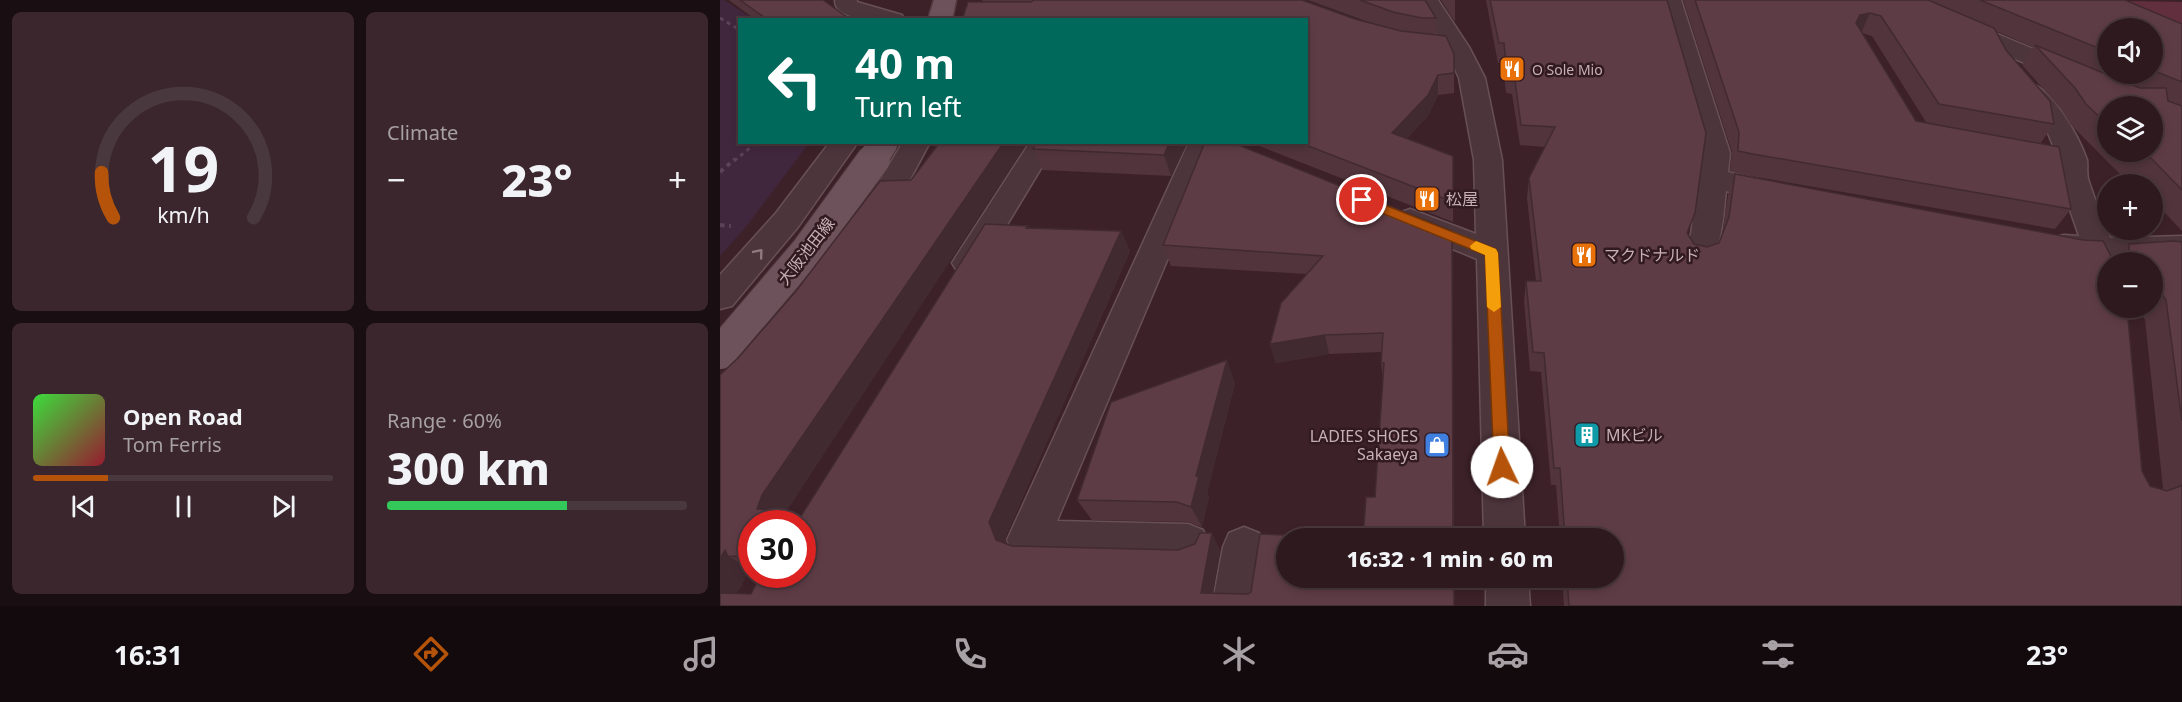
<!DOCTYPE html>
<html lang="en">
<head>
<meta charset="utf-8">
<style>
  :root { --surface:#2e191f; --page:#3a262c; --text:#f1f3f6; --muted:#a7a0a4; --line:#49383d; --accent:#b45309 }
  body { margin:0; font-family:"Noto Sans","Noto Sans JP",sans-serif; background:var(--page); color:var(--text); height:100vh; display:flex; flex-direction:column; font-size:22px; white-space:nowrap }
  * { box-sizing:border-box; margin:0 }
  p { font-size:20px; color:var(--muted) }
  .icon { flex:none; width:33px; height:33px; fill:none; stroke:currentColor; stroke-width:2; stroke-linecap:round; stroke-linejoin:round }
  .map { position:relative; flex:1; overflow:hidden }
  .details { display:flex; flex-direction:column; gap:12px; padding:12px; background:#190e11; width:720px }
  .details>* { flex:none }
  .banner { position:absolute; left:18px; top:18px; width:570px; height:126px; border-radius:0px; box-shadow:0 3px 9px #0003,0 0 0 2px var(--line); background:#00695c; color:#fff; overflow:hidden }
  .fabs { position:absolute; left:1377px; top:18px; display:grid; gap:12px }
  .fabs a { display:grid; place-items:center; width:66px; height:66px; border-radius:50%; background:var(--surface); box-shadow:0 3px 9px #0003,0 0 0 2px var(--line); font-size:30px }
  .speed { position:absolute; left:18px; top:510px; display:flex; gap:12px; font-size:30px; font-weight:700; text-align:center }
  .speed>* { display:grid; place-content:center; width:78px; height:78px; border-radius:50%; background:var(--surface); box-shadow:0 3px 9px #0003,0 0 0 2px var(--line); line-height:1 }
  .speed .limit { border:9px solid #d22; background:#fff; color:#111 }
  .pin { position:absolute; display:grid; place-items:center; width:51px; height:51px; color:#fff; margin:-26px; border:3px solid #fff; border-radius:50%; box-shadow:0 2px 6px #0007 }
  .me { position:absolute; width:66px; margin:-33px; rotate:357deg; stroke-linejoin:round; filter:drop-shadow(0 0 4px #0008) }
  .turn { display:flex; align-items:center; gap:21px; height:126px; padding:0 18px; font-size:27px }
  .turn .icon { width:78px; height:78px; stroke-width:2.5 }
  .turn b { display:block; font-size:42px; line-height:51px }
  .big { font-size:45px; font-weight:800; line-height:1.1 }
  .details .widget { flex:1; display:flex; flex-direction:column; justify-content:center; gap:9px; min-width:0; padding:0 21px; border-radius:9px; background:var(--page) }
  .details .dial { align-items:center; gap:0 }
  .dial svg { height:156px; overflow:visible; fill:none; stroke:var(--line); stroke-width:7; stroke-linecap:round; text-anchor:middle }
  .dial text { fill:var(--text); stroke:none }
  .song { display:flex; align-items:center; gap:18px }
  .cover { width:72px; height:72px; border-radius:9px; background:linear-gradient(135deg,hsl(120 70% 55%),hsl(350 70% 35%)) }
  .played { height:6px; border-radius:3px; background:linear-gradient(90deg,var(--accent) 25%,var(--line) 25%) }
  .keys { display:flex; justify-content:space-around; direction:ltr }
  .heat { display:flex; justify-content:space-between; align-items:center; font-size:33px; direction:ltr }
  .charge { height:9px; border-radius:4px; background:linear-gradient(90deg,#34c759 60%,var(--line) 0) }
  .details .tiles { flex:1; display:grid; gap:12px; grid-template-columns:repeat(2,1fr) }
  .trip { position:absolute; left:556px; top:528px; width:348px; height:60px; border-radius:30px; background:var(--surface); box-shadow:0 3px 9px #0003,0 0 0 2px var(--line); font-weight:800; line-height:60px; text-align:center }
  .dock { display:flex; height:96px; justify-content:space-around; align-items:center; background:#120a0c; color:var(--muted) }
  .dock .icon { width:42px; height:42px }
  .dock .current { color:var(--accent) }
  .dock b { font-size:27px; color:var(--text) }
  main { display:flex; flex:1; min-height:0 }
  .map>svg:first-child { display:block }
</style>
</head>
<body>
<main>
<section class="details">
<div class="tiles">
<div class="widget dial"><svg viewBox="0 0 100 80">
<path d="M14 69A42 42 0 1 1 86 69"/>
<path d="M14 69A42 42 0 0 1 8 46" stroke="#b45309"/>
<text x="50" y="56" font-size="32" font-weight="700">19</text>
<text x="50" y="72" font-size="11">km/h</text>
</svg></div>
<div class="widget"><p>Climate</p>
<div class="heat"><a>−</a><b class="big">23°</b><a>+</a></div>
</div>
<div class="widget">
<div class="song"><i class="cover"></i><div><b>Open Road</b><p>Tom Ferris</p></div></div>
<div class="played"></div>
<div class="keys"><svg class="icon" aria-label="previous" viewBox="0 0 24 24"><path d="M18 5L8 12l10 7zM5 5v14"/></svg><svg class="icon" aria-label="pause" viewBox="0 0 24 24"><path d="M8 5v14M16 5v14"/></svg><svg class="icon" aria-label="next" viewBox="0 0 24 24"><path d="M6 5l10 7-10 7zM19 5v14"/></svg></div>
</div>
<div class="widget"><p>Range · 60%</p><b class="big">300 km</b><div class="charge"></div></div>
</div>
</section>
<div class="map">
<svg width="1462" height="606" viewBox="0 0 1462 606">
  <rect width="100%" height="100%" fill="#3d2129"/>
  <!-- green -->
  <path fill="#41273e" d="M 0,0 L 4,0 L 33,19 L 20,20 L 20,142 L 89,143 L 25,228 L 0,256 Z"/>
  <!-- water -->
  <path fill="#622f3e" d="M 1356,0 L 1462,2 L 1462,39 Z"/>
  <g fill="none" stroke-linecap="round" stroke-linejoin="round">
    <!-- minor casing -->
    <g stroke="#685057" stroke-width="3">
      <g id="minor">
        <path d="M 115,0 L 137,0 L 137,2 L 182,15 L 185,20 C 169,20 114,23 115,0 Z"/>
        <path d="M 696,0 L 718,0 L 749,47 L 765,78 L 782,160 L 805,538 L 764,538 L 757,259 L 679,227 L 675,220 L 679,213 L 690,209 L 756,234 L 754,160 L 739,78 L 725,47 Z"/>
        <path d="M 939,0 L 961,0 L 1010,153 L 1008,172 L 1067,186 L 1072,193 L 1067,200 L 1057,203 L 1006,191 C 1003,216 1003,240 990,262 L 979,265 L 968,262 L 963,254 L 971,234 L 982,153 Z"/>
        <path d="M 1166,0 L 1196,0 L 1435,100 L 1439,106 L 1432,112 L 1432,106 L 1405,106 L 1169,5 Z"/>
        <path d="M 1306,81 C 1331,87 1359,136 1367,160 C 1368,166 1366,174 1369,182 C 1375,201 1383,219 1390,238 L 1462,236 L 1462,258 L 1388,262 L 1388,285 L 1377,281 L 1367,259 L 1333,254 L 1328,246 L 1333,238 L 1344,235 L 1359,236 L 1339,178 L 1338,168 L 1286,158 L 1282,152 L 1286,146 L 1296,143 L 1335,150 L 1327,131 L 1293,89 L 1297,84 Z"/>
        <path d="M 110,142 L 138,142 L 78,227 L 12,306 L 0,309 L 0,275 L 56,213 Z"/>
        <path d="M 183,142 L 210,142 C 197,166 179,204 159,221 C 152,227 144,225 136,222 L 132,215 L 162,177 Z"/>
        <path d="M 310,142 L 337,142 L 259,271 L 248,275 L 237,271 L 232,263 L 237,255 Z"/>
        <path d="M 469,142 L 497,142 L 337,521 L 468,524 L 483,530 L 489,544 L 483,558 L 468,564 L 308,560 L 293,554 L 287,540 Z"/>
        <path d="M 524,527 L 539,533 L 545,547 L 536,606 L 492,606 L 503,547 L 509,533 Z"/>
        <path d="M 766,578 L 808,578 L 810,606 L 766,606 Z"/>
      </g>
    </g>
    <!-- major casing -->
    <g stroke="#563e45" stroke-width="3">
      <path id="major" d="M 214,0 L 236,0 L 232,20 L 208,20 Z"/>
    </g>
    <!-- path-far1 -->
    <g stroke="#5d4257" stroke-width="3" stroke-dasharray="4 4" stroke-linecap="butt">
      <path d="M 0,18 L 20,30"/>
      <path d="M 14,161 L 37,142"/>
    </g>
    <!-- path -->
    <g stroke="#5d4257" stroke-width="4" stroke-dasharray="4.5 4.5" stroke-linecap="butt">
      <path d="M 0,172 L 15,159"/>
      <path d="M 0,225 L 11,226"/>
    </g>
    <!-- minor -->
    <use href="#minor" fill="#4d353c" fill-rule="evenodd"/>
    <!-- major -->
    <use href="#major" fill="#6d525b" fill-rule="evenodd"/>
    <!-- major-bridge-far1 casing -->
    <g stroke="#563e45" stroke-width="28" stroke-linecap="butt">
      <path id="major-bridge-far1" d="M 153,161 L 165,142"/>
    </g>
    <!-- major-bridge casing -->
    <g stroke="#563e45" stroke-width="34" stroke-linecap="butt">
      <path id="major-bridge" d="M 0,353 L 87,251 L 154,159"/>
    </g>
    <!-- major-bridge-far1 -->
    <use href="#major-bridge-far1" stroke="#6d525b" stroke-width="26"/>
    <!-- major-bridge -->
    <use href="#major-bridge" stroke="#6d525b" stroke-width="32"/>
  </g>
  <!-- wall -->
  <g fill="#51343c" fill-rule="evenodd">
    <path d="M 9,0 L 103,0 L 131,20 L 36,20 Z"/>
    <path d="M 262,0 L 582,0 L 635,19 L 654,24 L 588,0 L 705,0 L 716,18 L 716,35 L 734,54 L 734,93 L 718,95 L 708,116 L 687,138 L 733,156 L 733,222 L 529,142 L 586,142 L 263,2 Z"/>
    <path d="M 721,0 L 735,0 L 735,22 Z"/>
    <path d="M 766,0 L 947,0 L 968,234 L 974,244 L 987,247 L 999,243 L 1002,236 L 1008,195 L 1015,174 L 1393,261 L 1409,244 L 1462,242 L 1462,606 L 844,606 L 842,578 L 894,578 L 894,538 L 840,538 L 836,485 L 831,485 L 821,372 L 810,371 L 804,301 L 806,281 L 816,281 L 807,198 L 809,178 L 825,147 L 800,145 L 792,94 L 786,93 L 783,63 L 778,63 ZM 1388,262 L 1432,262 L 1432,308 L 1418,308 L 1425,320 L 1443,488 L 1442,490 L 1430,486 L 1422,471 Z"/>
    <path d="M 963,0 L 1405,0 L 1462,24 L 1462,231 L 1432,199 L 1432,184 L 1419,184 L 1414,178 L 1405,179 L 1351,125 L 1341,109 L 1302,65 L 1313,47 L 1276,31 L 1286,50 L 1334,124 L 1320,144 L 1351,209 L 1335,229 L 1025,175 L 1010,171 L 1012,152 ZM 1388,28 L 1432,28 L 1432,74 L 1388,74 ZM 1142,33 L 1152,36 L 1206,122 L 1196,121 ZM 1388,106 L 1432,152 L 1388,152 Z"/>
    <path d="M 317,142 L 468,142 L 451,176 L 323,170 L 313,149 Z"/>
    <path d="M 191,180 L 65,516 L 32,524 L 32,570 L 30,569 L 17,593 L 31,594 L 309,228 L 401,231 L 410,251 L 285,538 L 288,545 L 292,546 L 458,550 L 500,550 L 493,593 L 528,594 L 643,538 L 655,497 L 663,381 L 661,363 L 662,352 L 609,354 L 556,363 L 550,344 L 586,274 L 451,266 L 443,245 L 732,231 L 734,606 L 0,606 L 18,358 Z"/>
    <path d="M 515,383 L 487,493 L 489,497 L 482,527 L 468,522 L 372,520 L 357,500 Z"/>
  </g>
  <!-- shaded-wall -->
  <g fill="#422a31">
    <path d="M 1150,13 L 1141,33 L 1136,23 L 1140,15 Z"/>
    <path d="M 718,75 L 718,95 L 708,116 L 673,153 L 672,133 Z"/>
    <path d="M 284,142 L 308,142 L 66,512 L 65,516 L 76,524 L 56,524 L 37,509 L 42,495 Z"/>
    <path d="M 450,142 L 468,142 L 451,176 L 444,155 Z"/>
    <path d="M 401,231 L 410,251 L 285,538 L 292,556 L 276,540 L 269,522 Z"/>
    <path d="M 605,335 L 609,354 L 556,363 L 550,344 Z"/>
    <path d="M 507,360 L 515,383 L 487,493 L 489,497 L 482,527 L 471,507 L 476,476 Z"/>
    <path d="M 492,533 L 500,550 L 491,606 L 481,593 Z"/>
    <path d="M 5,550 L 8,556 L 30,569 L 10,606 L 0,603 L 0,559 Z"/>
  </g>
  <!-- building -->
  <g fill="#5e3c46" stroke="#422a31" stroke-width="1.5">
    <path d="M 20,0 L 103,0 L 131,20 L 48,20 Z"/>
    <path d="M 314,0 L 582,0 L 635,19 L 681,31 L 726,36 L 734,54 L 734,73 L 718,75 L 708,95 L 672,133 L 733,156 L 733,202 L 578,142 L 586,142 L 586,20 L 242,20 L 248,2 L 311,2 Z"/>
    <path d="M 640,0 L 705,0 L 716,18 L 702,18 L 673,12 Z"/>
    <path d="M 770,0 L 947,0 L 986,133 L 975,213 L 967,233 L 974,244 L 987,247 L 999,243 L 1009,217 L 1015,174 L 1363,240 L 1383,241 L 1394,262 L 1396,262 L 1388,262 L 1388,308 L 1407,308 L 1422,471 L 1430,486 L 1447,491 L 1461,486 L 1462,484 L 1462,606 L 849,606 L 847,578 L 894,578 L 894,538 L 845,538 L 840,468 L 834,468 L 824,353 L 813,352 L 806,281 L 821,281 L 809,178 L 835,127 L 801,125 L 794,73 L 787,73 L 784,43 L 779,43 Z"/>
    <path d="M 975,0 L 1208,0 L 1274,28 L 1286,50 L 1330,101 L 1334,124 L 1219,104 L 1161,16 L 1150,13 L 1140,15 L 1136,23 L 1196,121 L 1339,147 L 1351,209 L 1033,154 L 1018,151 L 1019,132 Z"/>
    <path d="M 1260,0 L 1405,0 L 1462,24 L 1462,82 L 1432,70 L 1432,28 L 1388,28 L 1388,52 Z"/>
    <path d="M 1315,45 L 1420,88 L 1446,88 L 1448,101 L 1462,106 L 1462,190 L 1431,158 L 1423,159 L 1415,152 L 1432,152 L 1432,106 L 1388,106 L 1388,125 L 1366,104 L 1355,88 Z"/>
    <path d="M 220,142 L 284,142 L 42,495 L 37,509 L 56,510 L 56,524 L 32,524 L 32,557 L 8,556 L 5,550 L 0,559 L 0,375 L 18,358 L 76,291 L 160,181 L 191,180 Z"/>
    <path d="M 317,142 L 450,142 L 444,155 L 313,149 Z"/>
    <path d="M 485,142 L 511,142 L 732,231 L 733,538 L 567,538 L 567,578 L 734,578 L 734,606 L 0,606 L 0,593 L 31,594 L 41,574 L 82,574 L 82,524 L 76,524 L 265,224 L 308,226 L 306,228 L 401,231 L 269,522 L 276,540 L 292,546 L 458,550 L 475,544 L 480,533 L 492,533 L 481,593 L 528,594 L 531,592 L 540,534 L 643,538 L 646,497 L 655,497 L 664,363 L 661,363 L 663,333 L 605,335 L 550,344 L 561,303 L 603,256 L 443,245 Z"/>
    <path d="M 1454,241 L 1462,242 L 1462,421 L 1446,300 L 1437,286 L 1432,286 L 1432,262 L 1409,262 L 1409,244 Z"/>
    <path d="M 507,360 L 476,476 L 479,476 L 471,507 L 457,502 L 357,500 L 391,402 Z"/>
  </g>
  <!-- one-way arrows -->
  <defs><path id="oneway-chevron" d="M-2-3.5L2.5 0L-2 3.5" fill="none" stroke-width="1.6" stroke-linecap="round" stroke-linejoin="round" transform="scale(1.5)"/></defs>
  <use stroke="#917980" href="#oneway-chevron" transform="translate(39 253) rotate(-50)"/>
  <!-- route -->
  <path fill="#b45309" stroke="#753606" stroke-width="1.5" d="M 642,196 L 776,249 L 778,253 L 790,467 L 787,472 L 782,474 L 776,472 L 774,467 L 765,255 L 637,203 L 635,200 Z"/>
  <!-- slow -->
  <path fill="#f59e0b" d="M 756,241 L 776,249 L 778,253 L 781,307 L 774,312 L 767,307 L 765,255 L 751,249 L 750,246 Z"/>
  <!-- icons -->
  <defs>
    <g id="restaurant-square" transform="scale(1.35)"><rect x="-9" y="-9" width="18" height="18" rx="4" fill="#e8710a" stroke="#321a21"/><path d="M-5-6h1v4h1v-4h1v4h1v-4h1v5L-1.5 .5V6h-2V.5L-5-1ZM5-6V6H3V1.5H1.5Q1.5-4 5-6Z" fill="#fff"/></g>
    <g id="building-square" transform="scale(1.35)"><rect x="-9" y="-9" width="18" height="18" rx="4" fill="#0f9aa8" stroke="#321a21"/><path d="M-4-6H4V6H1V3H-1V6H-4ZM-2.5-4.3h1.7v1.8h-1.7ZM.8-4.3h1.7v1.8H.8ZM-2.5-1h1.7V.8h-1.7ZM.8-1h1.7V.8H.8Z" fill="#fff"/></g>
    <g id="shop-square" transform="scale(1.35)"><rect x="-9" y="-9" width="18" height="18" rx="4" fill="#3f7fe0" stroke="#321a21"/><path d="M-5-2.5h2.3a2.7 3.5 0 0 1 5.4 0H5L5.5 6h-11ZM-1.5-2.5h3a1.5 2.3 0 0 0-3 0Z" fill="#fff"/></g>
  </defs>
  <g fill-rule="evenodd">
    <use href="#restaurant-square" x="792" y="69"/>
    <use href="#restaurant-square" x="707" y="199"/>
    <use href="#restaurant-square" x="864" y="255"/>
    <use href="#building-square" x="867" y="435"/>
    <use href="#shop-square" x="717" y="445"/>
  </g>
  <g text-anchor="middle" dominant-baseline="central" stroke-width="5" stroke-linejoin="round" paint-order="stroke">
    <!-- far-poi labels -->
    <g font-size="14" fill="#c9b0b7" stroke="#321a21" text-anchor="start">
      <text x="812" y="69">O Sole Mio</text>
    </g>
    <!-- poi labels -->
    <g font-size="16" fill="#c9b0b7" stroke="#321a21" text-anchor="start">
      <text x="726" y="199">松屋</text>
      <text x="884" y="255">マクドナルド</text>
      <text x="886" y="435">MKビル</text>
      <text x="698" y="436" text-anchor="end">LADIES SHOES<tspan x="698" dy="18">Sakaeya</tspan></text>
    </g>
    <!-- street labels -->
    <g font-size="16" fill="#c9b0b7" stroke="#321a21">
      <text transform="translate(86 251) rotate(-52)">大阪池田線</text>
    </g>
  </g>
</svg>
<div class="fabs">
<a><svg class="icon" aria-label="sound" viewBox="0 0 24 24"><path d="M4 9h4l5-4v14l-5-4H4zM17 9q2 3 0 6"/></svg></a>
<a><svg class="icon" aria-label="layers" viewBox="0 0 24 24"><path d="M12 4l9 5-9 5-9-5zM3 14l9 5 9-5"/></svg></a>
<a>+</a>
<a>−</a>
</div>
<div class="speed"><div class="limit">30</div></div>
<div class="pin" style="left:642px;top:200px;background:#d93025"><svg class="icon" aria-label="arrive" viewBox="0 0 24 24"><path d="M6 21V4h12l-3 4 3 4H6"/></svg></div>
<svg class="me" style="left:782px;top:467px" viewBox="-20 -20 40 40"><circle r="19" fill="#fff"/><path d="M0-13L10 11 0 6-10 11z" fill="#b45309"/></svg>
<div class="trip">16:32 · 1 min · 60 m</div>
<div class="banner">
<div class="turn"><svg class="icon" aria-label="left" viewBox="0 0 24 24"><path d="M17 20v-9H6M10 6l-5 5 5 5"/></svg><div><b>40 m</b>Turn left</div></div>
</div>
</div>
</main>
<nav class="dock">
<b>16:31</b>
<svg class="icon current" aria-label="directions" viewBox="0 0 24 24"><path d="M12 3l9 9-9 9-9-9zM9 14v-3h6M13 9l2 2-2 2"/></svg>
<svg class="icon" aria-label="music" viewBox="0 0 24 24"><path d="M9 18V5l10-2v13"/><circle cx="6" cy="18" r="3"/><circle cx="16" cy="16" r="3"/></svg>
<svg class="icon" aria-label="phone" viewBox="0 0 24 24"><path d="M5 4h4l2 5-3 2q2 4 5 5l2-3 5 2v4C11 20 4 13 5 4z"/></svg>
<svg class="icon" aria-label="climate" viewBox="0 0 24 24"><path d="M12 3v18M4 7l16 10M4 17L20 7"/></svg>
<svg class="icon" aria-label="car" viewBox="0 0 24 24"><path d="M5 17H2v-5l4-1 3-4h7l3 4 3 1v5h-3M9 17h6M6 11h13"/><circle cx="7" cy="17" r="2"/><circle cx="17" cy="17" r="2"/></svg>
<svg class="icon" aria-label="filters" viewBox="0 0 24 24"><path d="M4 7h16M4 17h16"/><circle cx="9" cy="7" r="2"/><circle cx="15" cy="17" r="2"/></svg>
<b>23°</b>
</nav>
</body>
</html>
